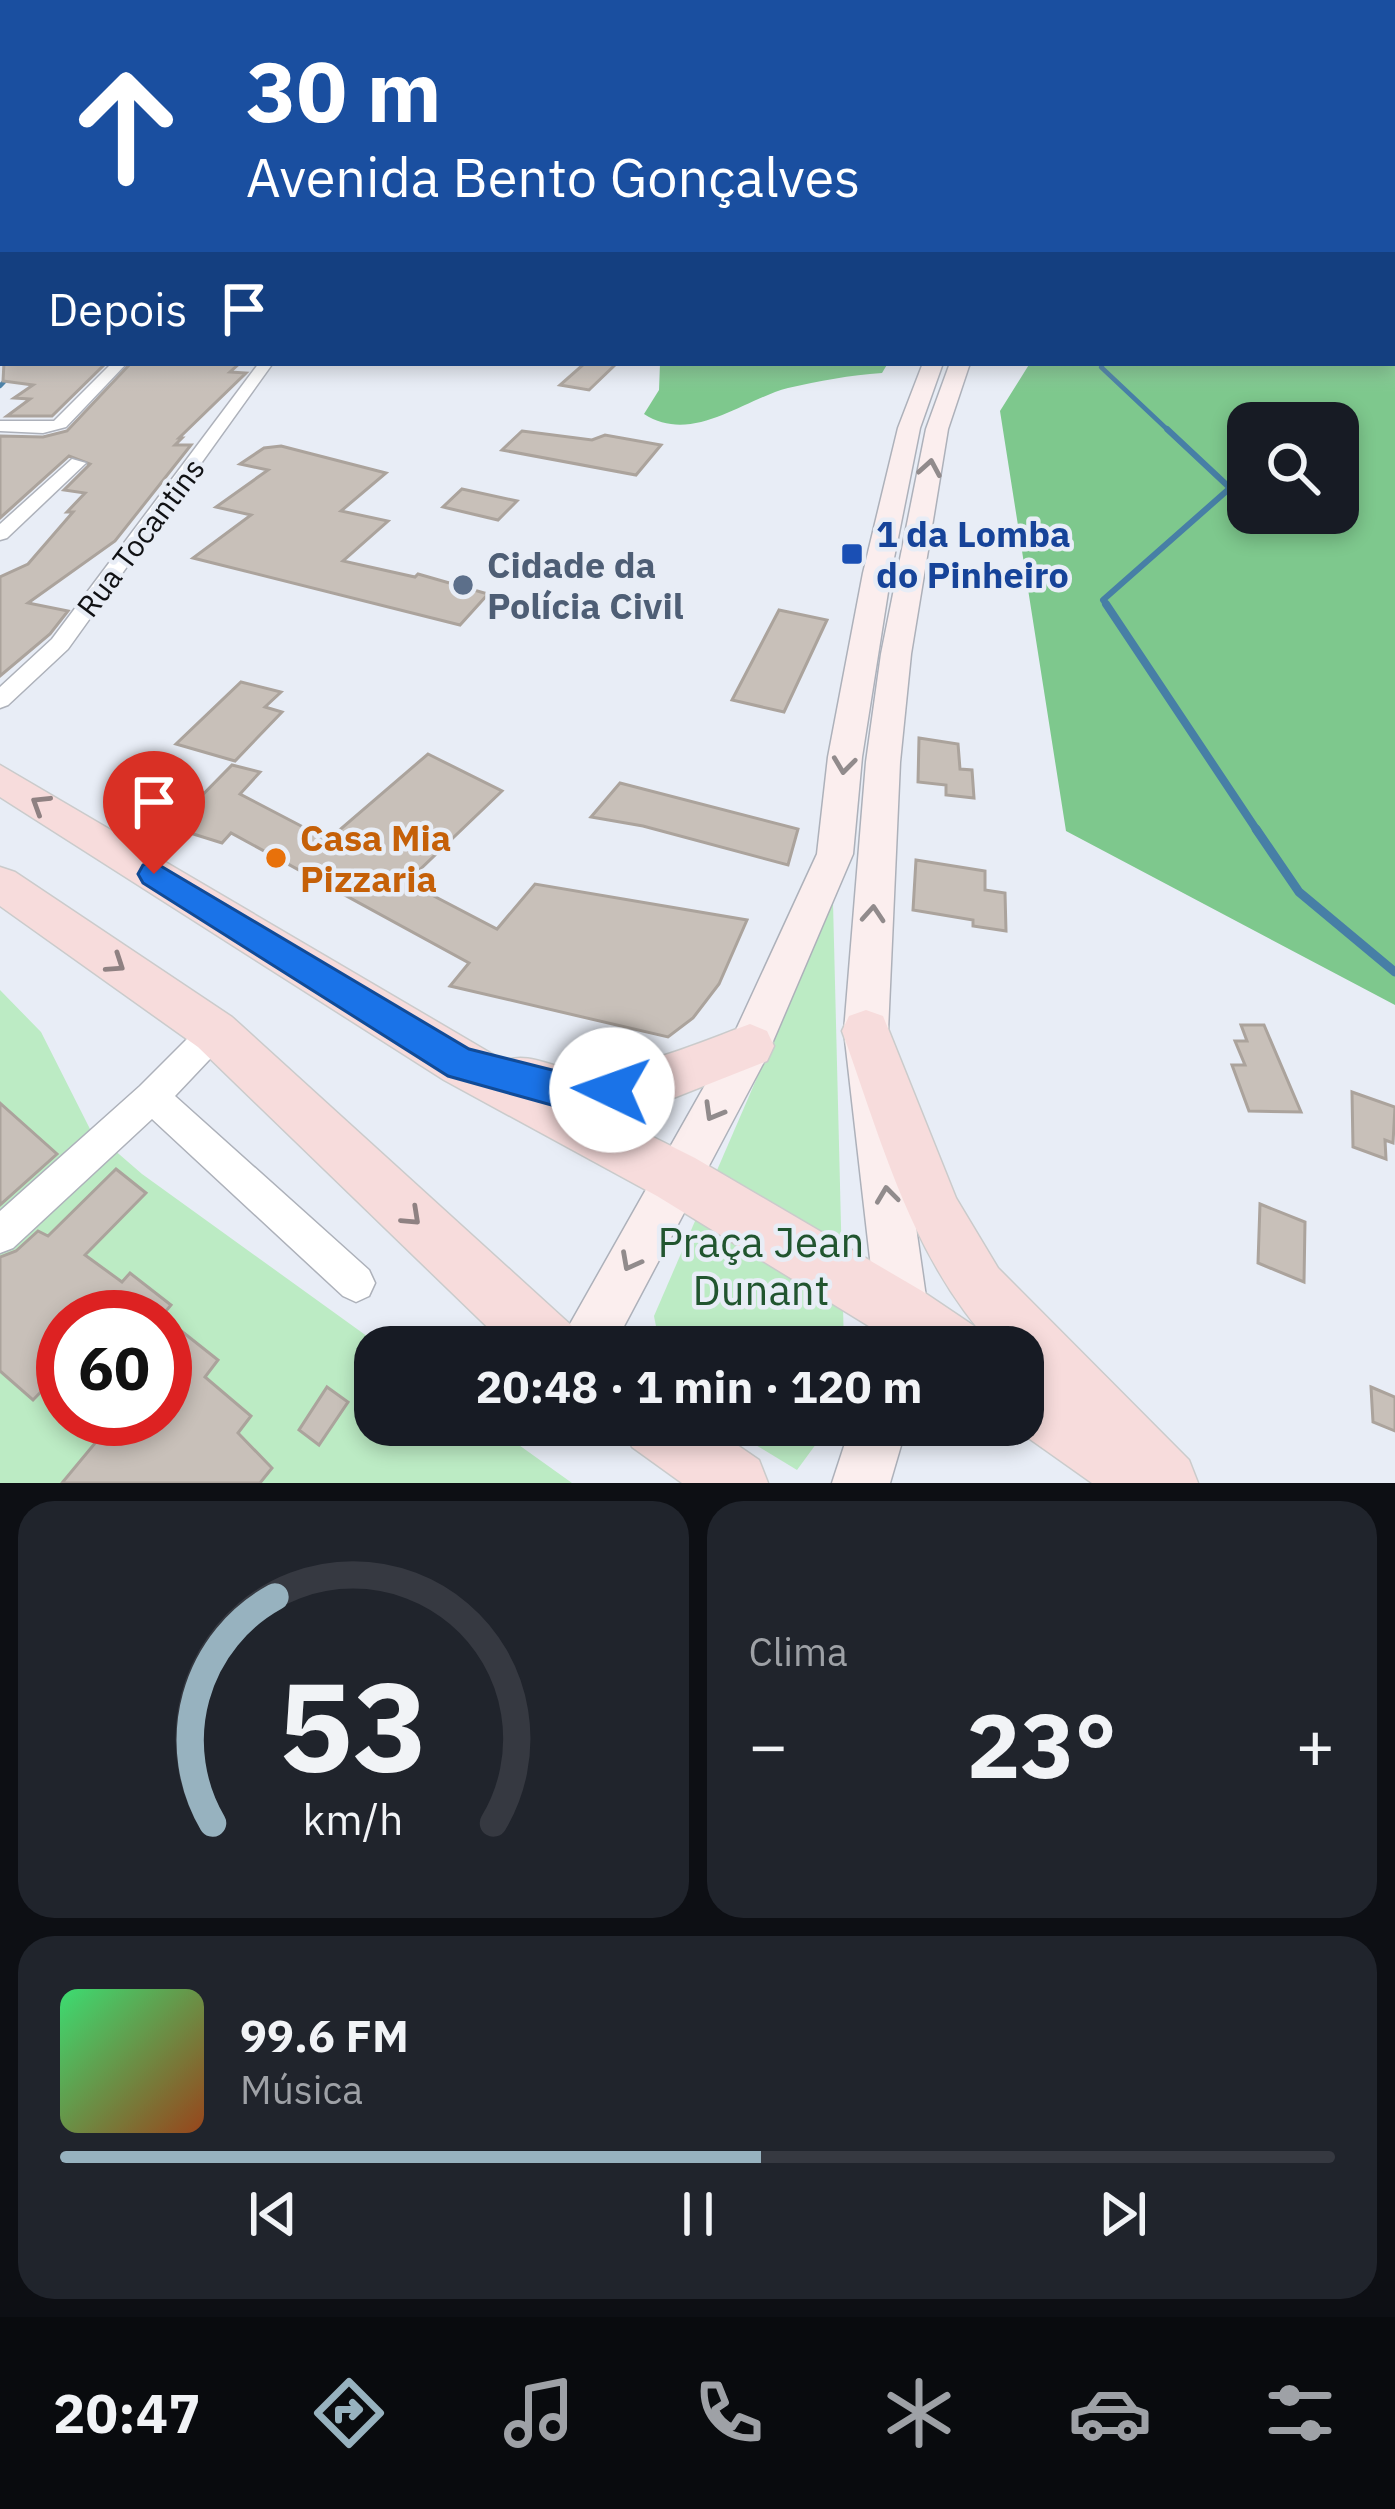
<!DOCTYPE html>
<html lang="pt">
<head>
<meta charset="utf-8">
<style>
  :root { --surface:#171b24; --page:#20242c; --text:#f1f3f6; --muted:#9ea1a6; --line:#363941; --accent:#97b2bf }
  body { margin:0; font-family:"IBM Plex Sans",sans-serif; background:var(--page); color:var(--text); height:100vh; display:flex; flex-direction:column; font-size:45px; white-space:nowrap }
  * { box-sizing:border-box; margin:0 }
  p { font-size:39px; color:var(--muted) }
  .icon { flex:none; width:66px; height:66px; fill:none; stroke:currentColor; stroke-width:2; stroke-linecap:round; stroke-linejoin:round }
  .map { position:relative; height:1483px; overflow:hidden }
  .sheet { display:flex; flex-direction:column; gap:18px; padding:18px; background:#0d0f14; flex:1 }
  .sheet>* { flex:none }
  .guide { position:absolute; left:0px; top:0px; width:1395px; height:366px; box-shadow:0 6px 18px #0003; background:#1a4fa0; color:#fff; overflow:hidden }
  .fabs { position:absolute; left:1227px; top:402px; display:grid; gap:24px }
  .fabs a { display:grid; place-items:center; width:132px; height:132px; border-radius:24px; background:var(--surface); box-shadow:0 6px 18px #0003; font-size:60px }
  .speed { position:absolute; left:36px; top:1290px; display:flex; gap:24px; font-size:60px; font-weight:700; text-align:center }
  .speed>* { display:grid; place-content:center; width:156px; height:156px; border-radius:50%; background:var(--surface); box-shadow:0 6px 18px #0003; line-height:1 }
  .speed .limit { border:18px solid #d22; background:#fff; color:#111 }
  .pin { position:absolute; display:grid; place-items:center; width:102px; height:102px; color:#fff; margin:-123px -51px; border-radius:50% 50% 50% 0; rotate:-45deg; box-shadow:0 0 12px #0007 }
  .pin .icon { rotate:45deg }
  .me { position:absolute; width:132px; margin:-66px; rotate:273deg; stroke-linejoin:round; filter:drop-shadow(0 0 9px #0008) }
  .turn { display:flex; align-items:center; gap:42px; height:252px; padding:0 48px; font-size:54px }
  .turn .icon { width:156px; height:156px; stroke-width:2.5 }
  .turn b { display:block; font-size:84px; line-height:102px }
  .then { display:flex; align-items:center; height:114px; padding:0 48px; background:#0003; gap:24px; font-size:45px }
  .big { font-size:90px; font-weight:800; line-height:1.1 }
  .sheet .tile { flex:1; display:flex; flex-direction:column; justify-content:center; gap:18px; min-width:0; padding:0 42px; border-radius:36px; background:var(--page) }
  .sheet .dial { align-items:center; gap:0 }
  .dial svg { height:312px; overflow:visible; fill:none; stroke:var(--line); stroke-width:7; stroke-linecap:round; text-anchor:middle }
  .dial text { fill:var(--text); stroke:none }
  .song { display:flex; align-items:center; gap:36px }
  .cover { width:144px; height:144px; border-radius:18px; background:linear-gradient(135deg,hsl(140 70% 55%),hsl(20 70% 35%)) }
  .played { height:12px; border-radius:6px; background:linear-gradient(90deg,var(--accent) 55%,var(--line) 55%) }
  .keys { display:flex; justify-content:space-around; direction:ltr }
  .heat { display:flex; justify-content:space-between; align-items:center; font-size:66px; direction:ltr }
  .sheet .tiles { flex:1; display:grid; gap:18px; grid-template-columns:1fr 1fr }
  .tile:last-child { grid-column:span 2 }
  .trip { position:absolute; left:354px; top:1326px; width:690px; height:120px; border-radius:36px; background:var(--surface); box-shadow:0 6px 18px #0003; font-weight:800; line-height:120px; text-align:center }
  .tab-bar { display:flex; height:192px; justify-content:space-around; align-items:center; background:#090b0e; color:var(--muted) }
  .tab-bar .icon { width:84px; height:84px }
  .tab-bar .current { color:var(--accent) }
  .tab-bar b { font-size:54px; color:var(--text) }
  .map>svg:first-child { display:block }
</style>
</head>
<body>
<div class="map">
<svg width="1395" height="1483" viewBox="0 0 1395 1483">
  <rect width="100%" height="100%" fill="#e8edf6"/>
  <!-- green -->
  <g fill="#bcebc4" fill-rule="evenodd">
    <path d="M 833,902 L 844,1347 L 660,1347 L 654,1316 Z"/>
    <path d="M 0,990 L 41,1032 L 90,1129 L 142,1174 L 382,1347 L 375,1347 L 375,1425 L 491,1425 L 572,1483 L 0,1483 ZM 63,1317 L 165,1317 L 165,1419 L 63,1419 Z"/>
    <path d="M 723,1425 L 830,1425 L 797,1470 Z"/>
  </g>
  <!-- forest -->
  <g fill="#7ec88d" fill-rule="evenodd">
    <path d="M 1392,185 L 1395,185 L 1395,1005 L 1066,831 L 1000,411 L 1030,363 L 1392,363 ZM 1338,423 L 1338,513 L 1248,513 L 1248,423 Z"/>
    <path d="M 660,363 L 888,363 L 882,373 C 850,375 819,381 788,388 C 742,400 692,445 644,414 L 659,390 Z"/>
  </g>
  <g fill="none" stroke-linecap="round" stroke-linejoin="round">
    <!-- stream-far3 -->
    <g stroke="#477fa6" stroke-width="4.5">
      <path d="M 1104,363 L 1101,367 L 1170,432"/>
      <path d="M 0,386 L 22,363"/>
    </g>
    <!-- stream-far2 -->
    <path stroke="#477fa6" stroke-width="6" d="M 1108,607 L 1103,600 L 1230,488 L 1167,429"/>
    <!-- stream-far1 -->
    <path stroke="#477fa6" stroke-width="8" d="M 1106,604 L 1258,832"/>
    <!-- stream -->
    <path stroke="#477fa6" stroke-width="9" d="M 1256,829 L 1299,892 L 1395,972"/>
  </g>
  <!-- building -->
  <g fill="#c8c0b9" stroke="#aba39c" stroke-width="3">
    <path d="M 4,363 L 106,363 L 52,416 L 7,416 L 30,399 L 14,398 L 33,385 L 3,381 Z"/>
    <path d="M 131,363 L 240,363 L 230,372 L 246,373 L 179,438 L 182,438 L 175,445 L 191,445 L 115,541 L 28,603 L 68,611 L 50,634 L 0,676 L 0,577 L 28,564 L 73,512 L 67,512 L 85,493 L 64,490 L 90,464 L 69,456 L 0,518 L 0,436 L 43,437 L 67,431 Z"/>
    <path d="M 585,363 L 617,363 L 589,390 L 560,385 Z"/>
    <path d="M 522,431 L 592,440 L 605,435 L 661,445 L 636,475 L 502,450 Z"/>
    <path d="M 281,446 L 386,473 L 341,511 L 388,521 L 343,561 L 415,577 L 418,574 L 488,594 L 460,625 L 193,558 L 251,515 L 216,507 L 268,470 L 240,464 L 264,448 Z"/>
    <path d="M 462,489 L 517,501 L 498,520 L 443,507 Z"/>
    <path d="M 779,610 L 827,620 L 784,712 L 732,700 Z"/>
    <path d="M 241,682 L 281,692 L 265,707 L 282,712 L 235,761 L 176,744 Z"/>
    <path d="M 919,738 L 958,744 L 960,769 L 972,770 L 974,798 L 946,795 L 946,785 L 918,782 Z"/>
    <path d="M 428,754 L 502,791 L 407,882 L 497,929 L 535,884 L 747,920 L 719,984 L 693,1018 L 668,1037 L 450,986 L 469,963 L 231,833 L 222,843 L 171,827 L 232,765 L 260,772 L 240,794 L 328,840 Z"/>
    <path d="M 620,783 L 798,829 L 788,865 L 643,826 L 591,817 Z"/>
    <path d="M 916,860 L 985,871 L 985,890 L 1005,893 L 1006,931 L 973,926 L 973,920 L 913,910 Z"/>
    <path d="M 1241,1025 L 1264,1025 L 1301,1112 L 1249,1111 L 1232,1065 L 1245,1065 L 1235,1041 L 1247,1041 Z"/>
    <path d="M 1352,1092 L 1395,1107 L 1393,1143 L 1385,1140 L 1386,1159 L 1353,1147 Z"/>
    <path d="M 0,1103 L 57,1154 L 0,1205 Z"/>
    <path d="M 116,1169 L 146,1193 L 85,1255 L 122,1282 L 130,1273 L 171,1305 L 161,1317 L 63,1317 L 63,1369 L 33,1400 L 0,1371 L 0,1257 L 16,1251 L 38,1231 L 48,1236 Z"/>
    <path d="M 1260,1204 L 1305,1222 L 1304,1282 L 1258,1263 Z"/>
    <path d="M 165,1318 L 218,1360 L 205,1377 L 251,1416 L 238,1433 L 272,1468 L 260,1483 L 62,1483 L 115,1419 L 165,1419 Z"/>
    <path d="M 327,1387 L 348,1402 L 319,1445 L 299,1430 Z"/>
    <path d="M 1371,1387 L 1395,1397 L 1395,1431 L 1373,1422 Z"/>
  </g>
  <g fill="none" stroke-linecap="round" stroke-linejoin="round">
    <!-- minor casing -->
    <g stroke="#adb1ba" stroke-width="3">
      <g id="minor">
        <rect x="0" y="188" width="3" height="6"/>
        <rect x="0" y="217" width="3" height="6"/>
        <path d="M 112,363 L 127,363 L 66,427 L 43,433 L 0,431 L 0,421 L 54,421 Z"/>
        <path d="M 259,363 L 273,363 L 68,649 L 8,705 L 0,708 L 0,687 L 52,639 Z"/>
        <path d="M 72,459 L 86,463 L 7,538 L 0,540 L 0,524 Z"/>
        <path d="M 215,1018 L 226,1022 L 231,1032 L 226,1042 L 175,1096 L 369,1270 L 375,1283 L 369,1296 L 356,1302 L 343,1296 L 152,1119 L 13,1248 L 0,1253 L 0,1211 L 140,1086 L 204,1022 Z"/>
      </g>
    </g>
    <!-- secondary casing -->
    <g stroke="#adb1ba" stroke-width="3">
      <g id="secondary">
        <path d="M 923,363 L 943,363 L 920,428 L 891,573 L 862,757 L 853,854 L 765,1060 L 613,1347 L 557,1347 L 735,1032 L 817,854 L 828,757 L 863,573 L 898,428 Z"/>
        <path d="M 950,363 L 970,363 L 948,429 L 911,654 L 900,762 L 888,1031 L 928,1311 L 926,1347 L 872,1347 L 876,1311 L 844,1031 L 866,762 L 881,654 L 926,429 Z"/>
        <path d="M 851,1425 L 907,1425 L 890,1483 L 832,1483 Z"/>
      </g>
    </g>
    <!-- primary casing -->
    <g stroke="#cacbcb" stroke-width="3">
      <g id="primary">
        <path d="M 0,765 L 504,1061 C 531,1050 558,1072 586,1071 C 645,1067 696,1044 750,1024 L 767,1031 L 774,1046 L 767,1061 L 643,1110 L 609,1115 L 695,1158 L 922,1291 L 974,1326 L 983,1347 L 903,1347 L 657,1196 L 444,1080 L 0,797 Z"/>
        <path d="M 0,867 L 15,872 L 232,1017 L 572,1326 L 581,1347 L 508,1347 L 198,1047 L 0,906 Z"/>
        <path d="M 866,1010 L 883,1016 L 956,1198 L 998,1268 L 1189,1460 L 1198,1483 L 1092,1483 L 1010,1425 L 1023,1425 L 1023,1347 L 994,1347 C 912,1259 882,1142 842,1031 L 849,1016 Z"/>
        <path d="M 623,1425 L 708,1425 L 759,1460 L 768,1483 L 682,1483 L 632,1447 Z"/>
      </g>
    </g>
    <!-- minor -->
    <use href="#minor" fill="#fff" fill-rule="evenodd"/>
    <!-- secondary -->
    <use href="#secondary" fill="#fbeeee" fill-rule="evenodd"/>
    <!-- primary -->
    <use href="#primary" fill="#f7dcdc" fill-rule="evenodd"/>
  </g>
  <!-- one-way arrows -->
  <defs><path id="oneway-chevron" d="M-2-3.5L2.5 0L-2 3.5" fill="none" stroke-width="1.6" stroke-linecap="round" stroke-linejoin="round" transform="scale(3)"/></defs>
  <g stroke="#918b8c">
    <use href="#oneway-chevron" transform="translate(930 468) rotate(-80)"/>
    <use href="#oneway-chevron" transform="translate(844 765) rotate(97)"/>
    <use href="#oneway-chevron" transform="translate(873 914) rotate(-86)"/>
    <use href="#oneway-chevron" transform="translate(713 1112) rotate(120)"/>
    <use href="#oneway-chevron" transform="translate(887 1195) rotate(-97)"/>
    <use href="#oneway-chevron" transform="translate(630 1262) rotate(118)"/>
  </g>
  <g stroke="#8f8182">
    <use href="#oneway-chevron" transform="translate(40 804) rotate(-148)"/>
    <use href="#oneway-chevron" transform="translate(116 964) rotate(34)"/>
    <use href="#oneway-chevron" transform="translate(412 1217) rotate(43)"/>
  </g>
  <!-- sky -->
  <linearGradient id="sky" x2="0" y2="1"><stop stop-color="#71b2e7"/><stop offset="0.47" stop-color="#f5f7fb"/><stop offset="1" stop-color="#f5f7fb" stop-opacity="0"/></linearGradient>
  <rect width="1395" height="393" fill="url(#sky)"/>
  <!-- route -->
  <path fill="#1a73e8" stroke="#114b97" stroke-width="3" d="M 154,862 L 469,1049 L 580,1077 L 612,1073 L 625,1078 L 630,1090 L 625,1103 L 580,1113 L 448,1076 L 143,883 L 138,874 L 143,865 Z"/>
  <!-- markers -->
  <rect fill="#1a4fb4" stroke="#e8edf6" stroke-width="4.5" x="840" y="542" width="24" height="24" rx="6"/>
  <circle fill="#5c6f8a" stroke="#e8edf6" stroke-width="4.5" cx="463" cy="585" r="12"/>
  <circle fill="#e8710a" stroke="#e8edf6" stroke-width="4.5" cx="276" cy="858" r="12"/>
  <g text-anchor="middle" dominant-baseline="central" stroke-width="9" stroke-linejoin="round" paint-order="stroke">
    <!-- far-street labels -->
    <g font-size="30" fill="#101114" stroke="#e8edf6">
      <text transform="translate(140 537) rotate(-53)">Rua Tocantins</text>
    </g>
    <!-- transit labels -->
    <g font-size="36" font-weight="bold" fill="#164399" stroke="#e8edf6" text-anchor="start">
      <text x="876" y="533">1 da Lomba<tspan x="876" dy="41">do Pinheiro</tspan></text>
    </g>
    <!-- service labels -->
    <g font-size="36" font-weight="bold" fill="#4e5e75" stroke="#e8edf6" text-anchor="start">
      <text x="487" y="564">Cidade da<tspan x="487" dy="41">Polícia Civil</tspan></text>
    </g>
    <!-- food labels -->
    <g font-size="36" font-weight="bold" fill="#c56008" stroke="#e8edf6" text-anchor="start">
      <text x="300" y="837">Casa Mia<tspan x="300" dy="41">Pizzaria</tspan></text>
    </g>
    <!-- near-park labels -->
    <g font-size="42" fill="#21552f" stroke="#e8edf6">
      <text x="761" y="1241">Praça Jean<tspan x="761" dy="48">Dunant</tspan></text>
    </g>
  </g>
</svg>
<div class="fabs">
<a><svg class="icon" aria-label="search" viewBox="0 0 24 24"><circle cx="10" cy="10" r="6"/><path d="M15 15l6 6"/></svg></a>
</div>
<div class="speed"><div class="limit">60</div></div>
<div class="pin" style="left:154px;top:874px;background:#d93025"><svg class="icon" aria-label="arrive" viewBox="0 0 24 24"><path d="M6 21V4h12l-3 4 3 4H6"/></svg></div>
<svg class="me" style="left:612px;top:1090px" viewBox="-20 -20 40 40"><circle r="19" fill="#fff"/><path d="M0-13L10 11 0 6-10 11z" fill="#1a73e8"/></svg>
<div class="trip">20:48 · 1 min · 120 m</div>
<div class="guide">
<div class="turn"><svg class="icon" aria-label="ahead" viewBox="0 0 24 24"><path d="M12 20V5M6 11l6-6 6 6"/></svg><div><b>30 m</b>Avenida Bento Gonçalves</div></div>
<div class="then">Depois<svg class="icon" aria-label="arrive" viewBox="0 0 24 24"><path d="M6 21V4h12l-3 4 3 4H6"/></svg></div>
</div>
</div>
<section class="sheet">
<div class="tiles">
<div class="tile dial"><svg viewBox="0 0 100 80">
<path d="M14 69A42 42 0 1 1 86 69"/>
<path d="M14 69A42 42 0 0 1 30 11" stroke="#97b2bf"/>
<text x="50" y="56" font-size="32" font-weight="700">53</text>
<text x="50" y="72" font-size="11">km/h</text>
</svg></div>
<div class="tile"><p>Clima</p>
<div class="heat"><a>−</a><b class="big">23°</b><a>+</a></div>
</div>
<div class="tile">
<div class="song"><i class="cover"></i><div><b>99.6 FM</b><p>Música</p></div></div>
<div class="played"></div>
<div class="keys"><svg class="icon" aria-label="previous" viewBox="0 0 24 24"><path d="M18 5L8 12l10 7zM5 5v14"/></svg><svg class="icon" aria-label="pause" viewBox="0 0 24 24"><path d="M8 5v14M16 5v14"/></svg><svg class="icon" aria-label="next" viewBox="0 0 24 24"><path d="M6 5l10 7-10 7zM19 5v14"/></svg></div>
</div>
</div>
</section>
<nav class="tab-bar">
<b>20:47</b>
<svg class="icon current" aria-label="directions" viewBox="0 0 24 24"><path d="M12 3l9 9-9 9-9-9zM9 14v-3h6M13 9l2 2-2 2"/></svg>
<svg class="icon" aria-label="music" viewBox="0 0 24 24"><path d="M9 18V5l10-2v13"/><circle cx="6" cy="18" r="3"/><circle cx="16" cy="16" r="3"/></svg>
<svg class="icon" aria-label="phone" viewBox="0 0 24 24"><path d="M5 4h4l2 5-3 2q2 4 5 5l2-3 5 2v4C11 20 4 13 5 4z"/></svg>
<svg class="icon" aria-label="climate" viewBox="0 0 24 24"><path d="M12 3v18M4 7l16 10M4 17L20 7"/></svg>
<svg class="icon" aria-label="car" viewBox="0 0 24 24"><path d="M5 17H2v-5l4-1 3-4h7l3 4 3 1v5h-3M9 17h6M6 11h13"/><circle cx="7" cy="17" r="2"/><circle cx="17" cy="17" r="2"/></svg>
<svg class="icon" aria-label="filters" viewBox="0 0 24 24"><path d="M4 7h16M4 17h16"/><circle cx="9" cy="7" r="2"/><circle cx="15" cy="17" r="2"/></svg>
</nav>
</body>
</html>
